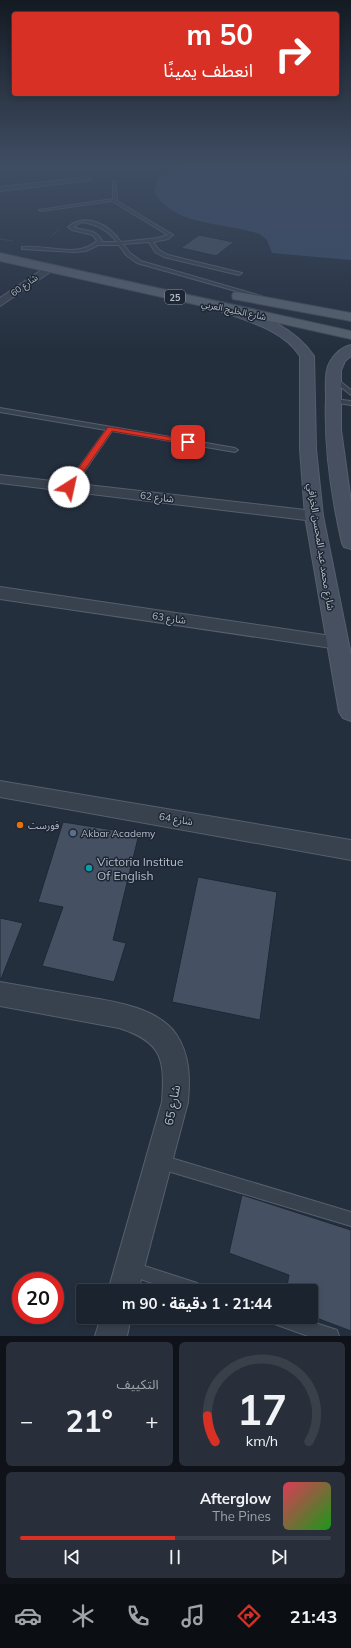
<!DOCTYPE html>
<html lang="ar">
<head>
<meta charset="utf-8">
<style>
  :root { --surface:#1b232e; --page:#282f3a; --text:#f1f3f6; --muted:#a0a4aa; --line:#39404a; --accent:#d93025 }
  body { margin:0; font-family:Mulish,"Noto Sans Arabic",sans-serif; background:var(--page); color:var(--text); direction:rtl; height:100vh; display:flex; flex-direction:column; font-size:15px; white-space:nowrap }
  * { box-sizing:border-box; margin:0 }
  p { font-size:13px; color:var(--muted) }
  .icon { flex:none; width:22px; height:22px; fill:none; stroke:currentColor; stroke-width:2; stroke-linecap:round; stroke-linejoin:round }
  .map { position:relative; height:1336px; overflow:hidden; direction:ltr }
  .panel { display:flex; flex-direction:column; gap:6px; padding:6px; background:#0f1319; flex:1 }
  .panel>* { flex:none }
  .banner { position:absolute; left:12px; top:12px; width:327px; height:84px; border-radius:4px; box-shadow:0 2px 6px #0003,0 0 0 1px var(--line); direction:rtl; background:#d93025; color:#fff; overflow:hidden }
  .speed { position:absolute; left:12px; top:1272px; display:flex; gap:8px; font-size:20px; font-weight:700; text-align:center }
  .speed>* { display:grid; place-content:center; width:52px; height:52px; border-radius:50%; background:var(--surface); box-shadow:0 2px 6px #0003,0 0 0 1px var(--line); line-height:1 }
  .speed .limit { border:6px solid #d22; background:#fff; color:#111 }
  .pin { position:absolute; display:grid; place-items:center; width:34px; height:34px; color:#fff; margin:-17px; border-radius:8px; box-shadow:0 2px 6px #0006 }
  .me { position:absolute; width:44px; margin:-22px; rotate:35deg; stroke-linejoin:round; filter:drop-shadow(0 0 3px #0008) }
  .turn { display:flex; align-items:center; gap:14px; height:84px; padding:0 20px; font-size:18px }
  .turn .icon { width:52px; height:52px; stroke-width:2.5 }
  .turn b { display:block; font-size:28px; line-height:34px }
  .big { font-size:30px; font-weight:700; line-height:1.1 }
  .panel .card { flex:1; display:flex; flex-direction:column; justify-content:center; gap:6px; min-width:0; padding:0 14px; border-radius:6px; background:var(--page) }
  .panel .dial { align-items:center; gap:0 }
  .dial svg { height:104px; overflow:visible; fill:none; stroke:var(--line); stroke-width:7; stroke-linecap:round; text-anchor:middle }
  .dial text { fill:var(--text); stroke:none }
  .song { display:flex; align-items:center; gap:12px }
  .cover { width:48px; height:48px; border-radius:6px; background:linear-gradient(135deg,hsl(350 70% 55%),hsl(120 70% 35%)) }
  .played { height:4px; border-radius:2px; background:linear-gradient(90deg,var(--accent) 50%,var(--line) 50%) }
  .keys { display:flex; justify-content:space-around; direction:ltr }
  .heat { display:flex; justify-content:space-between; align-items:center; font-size:22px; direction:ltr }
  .panel .tiles { flex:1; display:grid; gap:6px; grid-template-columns:1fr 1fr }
  .card:last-child { grid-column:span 2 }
  .trip { position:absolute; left:76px; top:1284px; width:242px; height:40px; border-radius:4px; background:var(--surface); box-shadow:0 2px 6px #0003,0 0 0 1px var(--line); font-weight:700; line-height:40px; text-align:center; direction:rtl }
  .tabs { display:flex; height:64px; justify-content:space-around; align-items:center; background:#0b0e12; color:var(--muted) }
  .tabs .icon { width:28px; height:28px }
  .tabs .on { color:var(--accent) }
  .tabs b { font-size:18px; color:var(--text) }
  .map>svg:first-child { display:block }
</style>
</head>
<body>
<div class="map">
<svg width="351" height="1336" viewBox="0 0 351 1336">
  <rect width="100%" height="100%" fill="#242f3e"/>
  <!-- water -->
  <path fill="#394c67" d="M 185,164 L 351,164 L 351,260 L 272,253 L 267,240 L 260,234 C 225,222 174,227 154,192 C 159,164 168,176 185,164 Z"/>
  <!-- building -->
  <g fill="#455162" stroke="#1f2835">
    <path d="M 199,235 L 234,242 L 216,256 L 181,248 Z"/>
    <path d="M 63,822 L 139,834 L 113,940 L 126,943 L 114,982 L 42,966 L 63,907 L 38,902 Z"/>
    <path d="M 198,877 L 277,892 L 260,1020 L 172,1002 Z"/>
    <path d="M 0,918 L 23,923 L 1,979 L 0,979 Z"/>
    <path d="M 242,1195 L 351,1230 L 351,1331 L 311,1316 L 311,1291 L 286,1291 L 289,1275 L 229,1253 Z"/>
  </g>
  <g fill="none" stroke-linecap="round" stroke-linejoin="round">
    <!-- service casing -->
    <g stroke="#565f6c" stroke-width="2">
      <g id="service">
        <path d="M 113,181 L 116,182 L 117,201 L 173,235 L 168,239 L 153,242 L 159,250 L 168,255 L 242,273 L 239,275 L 164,257 L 155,252 L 149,242 L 123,244 L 130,253 L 141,261 L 261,296 L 261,298 L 137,263 L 126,255 L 119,245 L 98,245 L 86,251 L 75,252 L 22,249 L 22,247 C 47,244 76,259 97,241 L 93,235 L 72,230 L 68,227 C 87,212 109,225 121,242 L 158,238 L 168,235 L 112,201 L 41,211 L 39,210 L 113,199 ZM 82,222 C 97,225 107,229 117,242 L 101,242 L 102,241 C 96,228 85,232 73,227 Z"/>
        <path d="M 332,378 L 336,378 L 351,390 L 351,395 L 332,380 Z"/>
        <path d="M 334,399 L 351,401 L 351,405 L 332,402 L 332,400 Z"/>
        <path d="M 0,408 L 235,448 L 238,450 L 235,452 L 112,431 L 72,489 L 69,489 L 65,487 L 106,430 L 0,412 Z"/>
        <path d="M 161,1155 L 351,1212 L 351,1226 L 161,1169 L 156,1167 L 154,1162 L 156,1157 Z"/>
        <path d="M 132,1262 L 197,1283 L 202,1286 L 205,1291 L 175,1291 L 132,1276 L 127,1274 L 125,1269 L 127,1264 Z"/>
        <path d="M 266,1317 L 297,1317 L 337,1330 L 339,1336 L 308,1336 L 269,1322 Z"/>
      </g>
    </g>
    <!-- pedestrian casing -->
    <g stroke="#565f6c" stroke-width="2">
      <path id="pedestrian" d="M 89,177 L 91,178 L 91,180 L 0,191 L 0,187 Z"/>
    </g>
    <!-- minor casing -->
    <g stroke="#565f6c" stroke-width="2">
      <g id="minor">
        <path d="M 49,265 L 54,268 L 53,270 L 0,306 L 0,298 Z"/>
        <path d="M 0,475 L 314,511 L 319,513 L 321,516 L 319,519 L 314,521 L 0,483 Z"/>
        <path d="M 0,587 L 338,637 L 344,639 L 347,643 L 344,647 L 338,649 L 0,599 Z"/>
        <path d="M 0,781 L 351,840 L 351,860 L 0,797 Z"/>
        <path d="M 0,982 C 23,986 46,990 69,994 C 102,1000 155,1004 176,1034 C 190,1055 190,1078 188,1102 L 138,1291 L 108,1291 L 162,1102 C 165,1060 163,1042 119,1028 L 0,1006 Z"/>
        <path d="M 101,1317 L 131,1317 L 127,1336 L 95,1336 Z"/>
      </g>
    </g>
    <!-- secondary casing -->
    <g stroke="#565f6c" stroke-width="2">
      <g id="secondary">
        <path d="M 225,304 C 258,312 295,328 314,356 L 316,449 L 323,516 L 351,655 L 351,721 L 343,718 L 339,712 L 305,516 L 300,449 L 300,356 C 283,330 248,321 220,311 L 218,308 L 220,305 Z"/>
        <path d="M 351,345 L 351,356 L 345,361 L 341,370 L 341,430 L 351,502 L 351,549 L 344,547 L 342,543 C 331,495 324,446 326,398 C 326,389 325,378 327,370 C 329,359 340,347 351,345 Z"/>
      </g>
    </g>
    <!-- primary casing -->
    <g stroke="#414a57" stroke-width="2">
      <g id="primary">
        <path d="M 0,253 L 351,331 L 351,339 L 0,261 Z"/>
        <path d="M 238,292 L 351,313 L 351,321 L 233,299 L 232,296 L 233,293 Z"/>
      </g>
    </g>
    <!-- path -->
    <g stroke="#44595c" stroke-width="1" stroke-dasharray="1.5 1.5" stroke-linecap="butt">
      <path d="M 50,237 L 60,229"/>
      <path d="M 0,239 L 13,241"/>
    </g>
    <!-- service -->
    <use href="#service" fill="#38414e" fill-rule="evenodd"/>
    <!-- pedestrian -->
    <use href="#pedestrian" fill="#38414e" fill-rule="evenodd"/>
    <!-- minor -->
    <use href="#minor" fill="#38414e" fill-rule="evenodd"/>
    <!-- secondary -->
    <use href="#secondary" fill="#465061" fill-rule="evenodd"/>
    <!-- primary -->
    <use href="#primary" fill="#56606e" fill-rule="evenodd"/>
  </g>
  <!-- sky -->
  <linearGradient id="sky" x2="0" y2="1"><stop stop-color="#141a22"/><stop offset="0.47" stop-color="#3f4d63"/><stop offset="1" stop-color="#3f4d63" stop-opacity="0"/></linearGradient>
  <rect width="351" height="351" fill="url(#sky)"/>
  <!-- route -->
  <path fill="#d93025" stroke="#8d1f18" d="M 108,427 L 188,440 L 192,442 L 188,444 L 112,431 L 72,488 L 67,488 L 65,487 Z"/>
  <!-- markers -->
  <circle fill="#e8710a" stroke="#1d2633" stroke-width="1.5" cx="20" cy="825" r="4"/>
  <circle fill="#5c6f8a" stroke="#1d2633" stroke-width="1.5" cx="73" cy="833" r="4"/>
  <circle fill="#0f9aa8" stroke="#1d2633" stroke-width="1.5" cx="89" cy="868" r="4"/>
  <g text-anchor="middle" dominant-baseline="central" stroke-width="3" stroke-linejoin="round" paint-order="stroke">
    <!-- far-street labels -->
    <g font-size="9" fill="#b4bcc9" stroke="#1d2633">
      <text transform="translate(24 285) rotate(-35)">شارع 60</text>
      <text transform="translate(234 310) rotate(12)">شارع الخليج العربي</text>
    </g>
    <!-- shield labels -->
    <rect fill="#1d2633" stroke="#878f9c" stroke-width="1" x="165" y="290" width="20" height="14" rx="3"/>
    <g font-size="9" font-weight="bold" fill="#b4bcc9">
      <text x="175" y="297">25</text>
    </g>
    <!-- street labels -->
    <g font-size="10" fill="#b4bcc9" stroke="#1d2633">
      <text transform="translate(157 497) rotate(7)">شارع 62</text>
      <text transform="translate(321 547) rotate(81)">شارع محمد عبد المحسن الخرافي</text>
      <text transform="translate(169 618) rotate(8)">شارع 63</text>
      <text transform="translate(176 819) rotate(10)">شارع 64</text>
    </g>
    <!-- poi labels -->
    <g font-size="10" fill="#b4bcc9" stroke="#1d2633" text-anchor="start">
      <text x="28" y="825">فورست</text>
      <text x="81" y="833">Akbar Academy</text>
    </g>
    <!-- near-poi labels -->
    <g font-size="12" fill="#b4bcc9" stroke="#1d2633" text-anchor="start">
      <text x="97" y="861">Victoria Institue<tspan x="97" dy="14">Of English</tspan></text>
    </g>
    <!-- near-street labels -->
    <g font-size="12" fill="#b4bcc9" stroke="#1d2633">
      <text transform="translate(172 1105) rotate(-79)">شارع 65</text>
    </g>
  </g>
</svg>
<div class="speed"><div class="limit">20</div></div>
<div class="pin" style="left:188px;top:442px;background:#d93025"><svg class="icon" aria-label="arrive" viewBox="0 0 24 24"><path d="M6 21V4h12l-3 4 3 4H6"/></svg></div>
<svg class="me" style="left:69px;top:487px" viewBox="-20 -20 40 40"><circle r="19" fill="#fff"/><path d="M0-13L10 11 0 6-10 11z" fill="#d93025"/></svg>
<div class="trip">21:44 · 1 دقيقة · 90 m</div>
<div class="banner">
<div class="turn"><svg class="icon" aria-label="right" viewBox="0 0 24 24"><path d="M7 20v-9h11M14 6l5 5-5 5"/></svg><div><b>50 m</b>انعطف يمينًا</div></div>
</div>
</div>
<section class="panel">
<div class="tiles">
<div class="card dial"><svg viewBox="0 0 100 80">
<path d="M14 69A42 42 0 1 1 86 69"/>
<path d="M14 69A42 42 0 0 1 8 49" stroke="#d93025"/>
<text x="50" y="56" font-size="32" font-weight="700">17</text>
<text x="50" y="72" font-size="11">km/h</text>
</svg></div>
<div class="card"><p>التكييف</p>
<div class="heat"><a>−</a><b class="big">21°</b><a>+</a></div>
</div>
<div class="card">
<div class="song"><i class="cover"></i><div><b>Afterglow</b><p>The Pines</p></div></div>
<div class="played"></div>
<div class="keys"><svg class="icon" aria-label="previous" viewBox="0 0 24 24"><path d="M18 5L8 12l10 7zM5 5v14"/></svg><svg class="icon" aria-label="pause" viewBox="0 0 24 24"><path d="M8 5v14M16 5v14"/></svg><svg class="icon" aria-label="next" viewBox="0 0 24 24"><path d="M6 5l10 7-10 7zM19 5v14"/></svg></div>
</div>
</div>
</section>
<nav class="tabs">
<b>21:43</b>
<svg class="icon on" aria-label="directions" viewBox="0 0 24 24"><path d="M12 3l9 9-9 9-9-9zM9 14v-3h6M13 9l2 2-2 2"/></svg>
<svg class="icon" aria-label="music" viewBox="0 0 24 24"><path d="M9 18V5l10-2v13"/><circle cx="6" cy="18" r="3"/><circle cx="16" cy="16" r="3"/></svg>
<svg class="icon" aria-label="phone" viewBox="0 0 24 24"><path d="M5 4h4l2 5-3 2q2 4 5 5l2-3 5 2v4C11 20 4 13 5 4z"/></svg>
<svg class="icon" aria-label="climate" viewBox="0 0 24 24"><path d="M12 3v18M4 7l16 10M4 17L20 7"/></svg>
<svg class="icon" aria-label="car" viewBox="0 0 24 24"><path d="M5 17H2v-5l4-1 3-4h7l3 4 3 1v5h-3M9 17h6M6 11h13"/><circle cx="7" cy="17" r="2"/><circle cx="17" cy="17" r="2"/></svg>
</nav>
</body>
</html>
